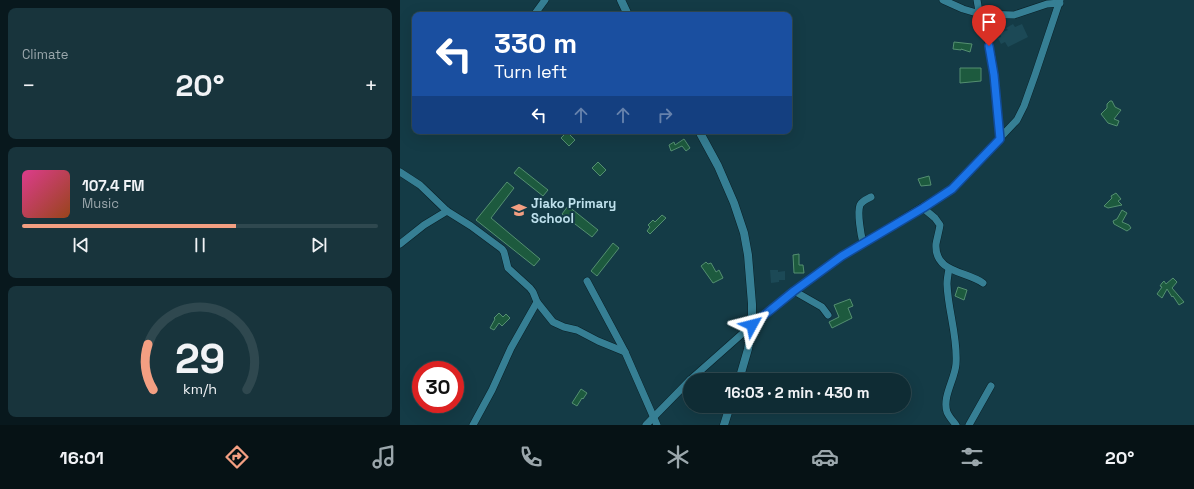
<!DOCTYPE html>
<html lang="en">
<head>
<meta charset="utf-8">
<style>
  :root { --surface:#0f2c34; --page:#18343c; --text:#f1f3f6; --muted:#9ba7ac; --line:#2f484f; --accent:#f39f82 }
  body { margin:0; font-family:"Space Grotesk",sans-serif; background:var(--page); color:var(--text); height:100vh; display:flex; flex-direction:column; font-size:15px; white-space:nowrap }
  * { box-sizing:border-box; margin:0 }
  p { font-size:13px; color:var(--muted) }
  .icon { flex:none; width:22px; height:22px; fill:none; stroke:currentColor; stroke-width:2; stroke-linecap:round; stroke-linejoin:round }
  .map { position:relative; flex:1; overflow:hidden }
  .sheet { display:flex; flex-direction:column; gap:8px; padding:8px; background:#08181d; width:400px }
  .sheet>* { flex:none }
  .top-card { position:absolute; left:12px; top:12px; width:380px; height:122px; border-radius:8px; box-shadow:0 4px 16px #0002,0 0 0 1px var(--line); background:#1a4fa0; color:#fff; overflow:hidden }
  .speed { position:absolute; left:12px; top:361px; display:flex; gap:8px; font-size:20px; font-weight:700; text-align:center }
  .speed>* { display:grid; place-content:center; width:52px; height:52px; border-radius:50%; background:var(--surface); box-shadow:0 4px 16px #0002,0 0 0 1px var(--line); line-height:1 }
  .speed .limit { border:6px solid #d22; background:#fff; color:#111 }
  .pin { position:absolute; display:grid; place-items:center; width:34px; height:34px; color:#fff; margin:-41px -17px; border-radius:50% 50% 50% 0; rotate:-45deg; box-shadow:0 0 4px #0007 }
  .pin .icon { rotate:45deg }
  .me { position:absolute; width:44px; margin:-22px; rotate:52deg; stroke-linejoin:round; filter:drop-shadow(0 0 3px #0008) }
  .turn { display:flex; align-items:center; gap:14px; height:84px; padding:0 16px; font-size:18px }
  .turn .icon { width:52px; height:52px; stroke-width:2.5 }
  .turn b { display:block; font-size:28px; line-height:34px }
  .lanes { display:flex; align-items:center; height:38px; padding:0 16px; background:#0003; justify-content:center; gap:20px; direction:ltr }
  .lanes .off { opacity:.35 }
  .big { font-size:30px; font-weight:700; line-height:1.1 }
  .sheet .card { flex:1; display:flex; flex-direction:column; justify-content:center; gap:6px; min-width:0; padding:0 14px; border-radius:8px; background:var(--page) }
  .sheet .dial { align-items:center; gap:0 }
  .dial svg { height:104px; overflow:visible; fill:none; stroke:var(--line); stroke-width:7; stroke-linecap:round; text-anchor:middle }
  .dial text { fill:var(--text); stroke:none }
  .song { display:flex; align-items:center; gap:12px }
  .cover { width:48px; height:48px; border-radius:6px; background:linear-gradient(135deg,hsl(330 70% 55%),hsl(20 70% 35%)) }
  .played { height:4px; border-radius:2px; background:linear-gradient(90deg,var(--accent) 60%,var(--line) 60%) }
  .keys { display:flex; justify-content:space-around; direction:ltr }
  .heat { display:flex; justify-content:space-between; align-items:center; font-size:22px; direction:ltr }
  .trip { position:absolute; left:283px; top:373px; width:228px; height:40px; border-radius:20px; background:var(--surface); box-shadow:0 4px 16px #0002,0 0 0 1px var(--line); font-weight:700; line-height:40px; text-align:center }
  .menu { display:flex; height:64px; justify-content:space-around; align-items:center; background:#061215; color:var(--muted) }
  .menu .icon { width:28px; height:28px }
  .menu .on { color:var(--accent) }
  .menu b { font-size:18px; color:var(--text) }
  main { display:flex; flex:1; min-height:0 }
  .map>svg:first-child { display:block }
</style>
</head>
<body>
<main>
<section class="sheet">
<div class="card"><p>Climate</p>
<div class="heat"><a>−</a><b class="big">20°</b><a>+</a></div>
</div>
<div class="card">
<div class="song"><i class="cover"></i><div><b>107.4 FM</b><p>Music</p></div></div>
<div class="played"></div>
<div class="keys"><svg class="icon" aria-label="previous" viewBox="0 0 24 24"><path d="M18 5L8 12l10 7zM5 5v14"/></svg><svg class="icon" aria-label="pause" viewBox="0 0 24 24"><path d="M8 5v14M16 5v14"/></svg><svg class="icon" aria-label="next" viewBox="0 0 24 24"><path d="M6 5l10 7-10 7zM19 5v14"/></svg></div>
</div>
<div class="card dial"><svg viewBox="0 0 100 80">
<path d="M14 69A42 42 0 1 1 86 69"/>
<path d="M14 69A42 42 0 0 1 10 34" stroke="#f39f82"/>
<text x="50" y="56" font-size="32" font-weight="700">29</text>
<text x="50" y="72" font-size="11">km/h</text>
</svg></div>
</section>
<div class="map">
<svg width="794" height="425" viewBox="0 0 794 425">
  <rect width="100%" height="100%" fill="#143b46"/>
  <!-- built -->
  <g fill="#1c4956">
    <path d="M 613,24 L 615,27 L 622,24 L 628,37 L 608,47 L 605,42 L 601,44 L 598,38 L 601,37 L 600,33 L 608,30 L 606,28 Z"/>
    <path d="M 370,270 L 378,270 L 378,272 L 385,271 L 385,280 L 379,280 L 379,282 L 371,283 Z"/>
  </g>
  <!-- building -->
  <g fill="#1d5a3e" stroke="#548f71">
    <path d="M 554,42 L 572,44 L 570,52 L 561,49 L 561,50 L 553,49 Z"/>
    <path d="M 560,68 L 581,68 L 581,81 L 560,83 Z"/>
    <path d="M 710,101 L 712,101 L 715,107 L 721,110 L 714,119 L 719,121 L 717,126 L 708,123 L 701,114 L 707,108 L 707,104 Z"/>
    <path d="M 167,132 L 175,140 L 169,146 L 161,138 Z"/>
    <path d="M 284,139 L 290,148 L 286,151 L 282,146 L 271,151 L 269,145 L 274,142 L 275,145 Z"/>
    <path d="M 198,162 L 206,170 L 200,176 L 192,168 Z"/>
    <path d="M 119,167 L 148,190 L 143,196 L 114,173 Z"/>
    <path d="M 529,176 L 531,185 L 521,186 L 518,179 Z"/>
    <path d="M 107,182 L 114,188 L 91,218 L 140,259 L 134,266 L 76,220 Z"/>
    <path d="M 716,193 L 721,199 L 718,201 L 722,205 L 708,208 L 704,206 L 712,198 L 711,196 Z"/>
    <path d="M 168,206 L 198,230 L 192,237 L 162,214 Z"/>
    <path d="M 722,210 L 727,213 L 722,222 L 729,225 L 731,228 L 727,231 L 714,224 L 713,221 L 717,219 Z"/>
    <path d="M 262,215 L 266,218 L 250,234 L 247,231 L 250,227 L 248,225 L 253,220 L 255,222 Z"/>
    <path d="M 213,243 L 219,248 L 197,276 L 191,271 Z"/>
    <path d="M 399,254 L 399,265 L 403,265 L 404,273 L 394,273 L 393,255 Z"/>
    <path d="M 306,262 L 308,264 L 311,263 L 316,272 L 319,270 L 323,278 L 313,283 L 301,266 Z"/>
    <path d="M 773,278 L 777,282 L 772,288 L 784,302 L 779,305 L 773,296 L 772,297 L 767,289 L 762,298 L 757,294 L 762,287 L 760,286 L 762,283 L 764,281 L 766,284 Z"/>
    <path d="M 558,287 L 567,290 L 564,300 L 555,296 Z"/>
    <path d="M 450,299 L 453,306 L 448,308 L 452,318 L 432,328 L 429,322 L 439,317 L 434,305 Z"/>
    <path d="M 99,313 L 103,317 L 106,314 L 110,318 L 102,326 L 99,323 L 94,330 L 90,328 L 95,319 L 94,318 Z"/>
    <path d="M 181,389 L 187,393 L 183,399 L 182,398 L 177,406 L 172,403 Z"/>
  </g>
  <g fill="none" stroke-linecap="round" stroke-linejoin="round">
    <!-- minor casing -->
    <g stroke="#092027" stroke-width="8">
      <g id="minor">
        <path d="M 543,0 L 563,9 L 580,14 L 614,15 L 647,4 L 660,3"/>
        <path d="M 577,0 L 581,23 L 588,40 L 592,58 L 600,139"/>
        <path d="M 134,15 L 145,0"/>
        <path d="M 0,172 L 20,185 L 47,211 L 71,226 L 102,249 L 104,252 L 108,268 L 130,288 L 133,292 L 137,302 L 153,322 L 164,327 L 177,330 L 198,341 L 225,352"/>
        <path d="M 523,208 L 535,218 L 540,225 C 539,232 537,238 536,244 C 534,273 567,271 583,283"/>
        <path d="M 463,243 C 461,235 457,213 460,205 C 462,201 467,199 471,197"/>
        <path d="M 0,244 L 24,225 L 47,211"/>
        <path d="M 549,269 C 548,274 547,280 547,284 C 548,311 558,337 556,364 C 555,379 542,397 547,412 C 549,417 553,421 556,425"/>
        <path d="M 187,281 L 225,352 L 257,425"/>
        <path d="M 394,291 L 422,307 L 428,315"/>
        <path d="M 290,380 L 352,325 L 394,291 L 442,256 L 552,189 L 617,120 L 624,106 L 635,75 L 660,0"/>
        <path d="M 73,425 L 92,390 L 111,348 L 137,302"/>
        <path d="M 246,425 L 290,380"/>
        <path d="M 569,425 L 591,386"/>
      </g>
    </g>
    <!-- tertiary casing -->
    <g stroke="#092027" stroke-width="9">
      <g id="tertiary">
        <path d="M 221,0 L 228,15"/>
        <path d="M 299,131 L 318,166 L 334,203 L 344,233 L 348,255 L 352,304 L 352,325 L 348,349 L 339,380"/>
        <path d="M 324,425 L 330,406"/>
      </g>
    </g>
    <!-- minor -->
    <use href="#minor" stroke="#367f94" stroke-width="7"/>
    <!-- tertiary -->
    <use href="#tertiary" stroke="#367f94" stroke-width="8"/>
  </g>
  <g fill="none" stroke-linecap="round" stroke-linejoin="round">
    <!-- route casing -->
    <g stroke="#114b97" stroke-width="10">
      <path id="route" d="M 352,325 L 394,291 L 442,256 L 523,208 L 552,189 L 600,139 L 594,75 L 589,46"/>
    </g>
    <!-- route -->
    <use href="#route" stroke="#1a73e8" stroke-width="7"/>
  </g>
  <!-- icons -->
  <defs>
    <g id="school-bare" transform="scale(1.2)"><path d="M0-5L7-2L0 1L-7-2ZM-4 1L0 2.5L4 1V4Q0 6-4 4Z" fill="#f39f82" stroke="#143b46" stroke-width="2.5" paint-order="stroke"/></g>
  </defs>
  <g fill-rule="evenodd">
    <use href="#school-bare" x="119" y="210"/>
  </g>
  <g text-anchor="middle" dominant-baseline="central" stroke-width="4" stroke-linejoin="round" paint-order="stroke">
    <!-- poi labels -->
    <g font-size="13" font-weight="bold" fill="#bee0ec" stroke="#143b46" text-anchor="start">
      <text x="131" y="203">Jiako Primary<tspan x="131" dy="15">School</tspan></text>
    </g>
  </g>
</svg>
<div class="speed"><div class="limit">30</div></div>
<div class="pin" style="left:589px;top:46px;background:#d93025"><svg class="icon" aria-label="arrive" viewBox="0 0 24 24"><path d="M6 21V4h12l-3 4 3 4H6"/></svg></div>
<svg class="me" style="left:352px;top:325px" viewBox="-20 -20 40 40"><path d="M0-17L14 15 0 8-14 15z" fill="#1a73e8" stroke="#fff" stroke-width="4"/></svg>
<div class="trip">16:03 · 2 min · 430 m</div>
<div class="top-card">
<div class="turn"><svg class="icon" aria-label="left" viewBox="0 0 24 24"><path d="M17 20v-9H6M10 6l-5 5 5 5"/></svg><div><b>330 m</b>Turn left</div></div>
<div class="lanes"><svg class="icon" aria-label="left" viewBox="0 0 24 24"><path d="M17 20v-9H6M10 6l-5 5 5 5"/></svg><svg class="icon off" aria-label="ahead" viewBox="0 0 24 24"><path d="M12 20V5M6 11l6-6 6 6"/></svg><svg class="icon off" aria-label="ahead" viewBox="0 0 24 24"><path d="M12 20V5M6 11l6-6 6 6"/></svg><svg class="icon off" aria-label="right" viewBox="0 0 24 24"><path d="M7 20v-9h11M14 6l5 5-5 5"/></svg></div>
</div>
</div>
</main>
<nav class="menu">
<b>16:01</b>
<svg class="icon on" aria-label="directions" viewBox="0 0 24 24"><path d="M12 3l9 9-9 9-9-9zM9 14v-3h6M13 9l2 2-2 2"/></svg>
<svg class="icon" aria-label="music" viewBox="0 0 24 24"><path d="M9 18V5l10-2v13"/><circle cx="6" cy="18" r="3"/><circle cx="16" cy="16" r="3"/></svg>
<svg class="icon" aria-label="phone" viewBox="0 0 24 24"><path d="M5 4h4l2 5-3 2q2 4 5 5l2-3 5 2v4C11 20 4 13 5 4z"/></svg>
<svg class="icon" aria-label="climate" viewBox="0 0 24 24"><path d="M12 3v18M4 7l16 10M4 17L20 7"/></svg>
<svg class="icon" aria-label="car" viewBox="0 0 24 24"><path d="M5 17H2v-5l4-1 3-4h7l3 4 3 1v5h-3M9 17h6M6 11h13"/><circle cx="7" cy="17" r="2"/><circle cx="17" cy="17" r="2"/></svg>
<svg class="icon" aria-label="filters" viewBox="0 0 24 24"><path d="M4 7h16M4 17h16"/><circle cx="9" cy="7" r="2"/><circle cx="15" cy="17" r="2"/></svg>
<b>20°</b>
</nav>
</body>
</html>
